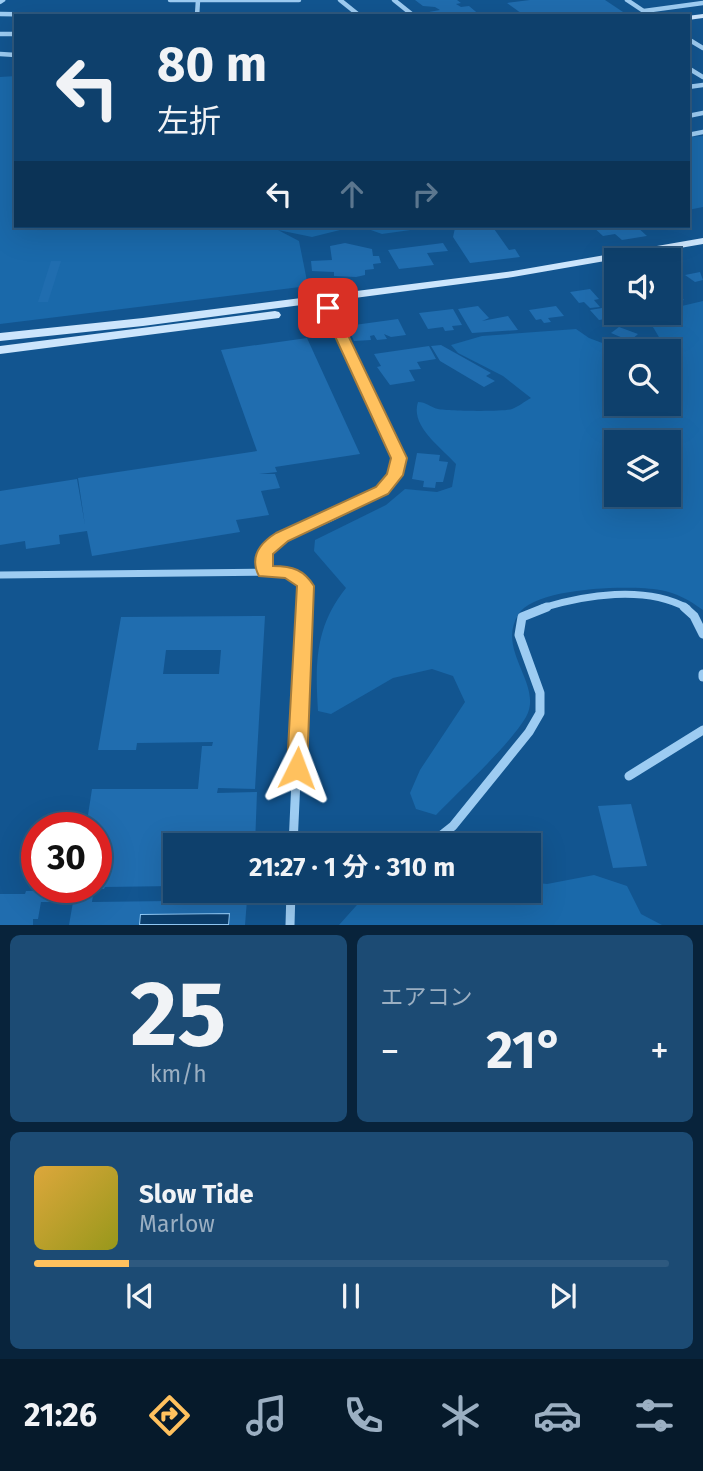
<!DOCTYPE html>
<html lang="ja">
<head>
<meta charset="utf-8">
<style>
  :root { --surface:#0e406c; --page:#1c4b74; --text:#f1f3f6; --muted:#9bafc2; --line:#2e597f; --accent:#ffc15e }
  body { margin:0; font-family:"Fira Sans","Noto Sans JP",sans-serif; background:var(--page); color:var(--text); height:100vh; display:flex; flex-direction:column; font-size:26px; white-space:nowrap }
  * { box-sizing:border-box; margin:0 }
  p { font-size:23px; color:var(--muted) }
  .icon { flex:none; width:38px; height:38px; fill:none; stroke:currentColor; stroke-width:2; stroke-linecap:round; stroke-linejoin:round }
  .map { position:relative; height:925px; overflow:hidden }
  .sheet { display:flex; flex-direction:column; gap:10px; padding:10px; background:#08233b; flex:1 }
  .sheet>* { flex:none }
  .top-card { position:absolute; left:14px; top:14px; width:676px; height:214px; border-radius:0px; box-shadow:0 7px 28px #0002,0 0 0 2px var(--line); background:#0e406c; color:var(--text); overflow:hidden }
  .controls { position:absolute; left:604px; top:248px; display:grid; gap:14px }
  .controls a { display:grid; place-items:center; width:77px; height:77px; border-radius:0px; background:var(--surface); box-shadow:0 7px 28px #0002,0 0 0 2px var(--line); font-size:35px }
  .speed { position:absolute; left:21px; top:812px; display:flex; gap:14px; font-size:35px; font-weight:700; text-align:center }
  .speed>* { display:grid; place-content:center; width:91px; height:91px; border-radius:50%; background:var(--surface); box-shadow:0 7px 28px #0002,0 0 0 2px var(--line); line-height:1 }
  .speed .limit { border:10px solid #d22; background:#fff; color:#111 }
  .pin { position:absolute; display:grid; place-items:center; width:60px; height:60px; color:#fff; margin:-30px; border-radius:14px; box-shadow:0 4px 10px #0006 }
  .me { position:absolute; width:77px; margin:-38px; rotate:3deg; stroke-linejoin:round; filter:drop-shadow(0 0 5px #0008) }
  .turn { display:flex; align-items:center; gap:24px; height:147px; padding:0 28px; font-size:32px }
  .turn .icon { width:91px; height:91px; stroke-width:2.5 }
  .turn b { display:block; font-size:49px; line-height:60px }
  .lanes { display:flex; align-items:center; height:66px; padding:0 28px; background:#0003; justify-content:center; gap:35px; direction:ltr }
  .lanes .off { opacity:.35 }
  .big { font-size:52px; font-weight:700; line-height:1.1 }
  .sheet .widget { flex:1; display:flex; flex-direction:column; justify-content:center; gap:10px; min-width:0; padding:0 24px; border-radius:10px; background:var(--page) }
  .sheet .dial { align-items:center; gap:0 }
  .dial b { font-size:91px; line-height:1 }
  .song { display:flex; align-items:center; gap:21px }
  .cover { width:84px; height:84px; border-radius:10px; background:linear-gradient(135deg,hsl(40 70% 55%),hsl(60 70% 35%)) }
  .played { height:7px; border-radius:4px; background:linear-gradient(90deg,var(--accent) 15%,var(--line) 15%) }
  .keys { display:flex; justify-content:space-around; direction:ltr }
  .heat { display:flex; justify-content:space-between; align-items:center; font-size:38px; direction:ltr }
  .sheet .tiles { flex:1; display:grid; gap:10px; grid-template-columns:1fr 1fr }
  .widget:last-child { grid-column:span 2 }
  .trip { position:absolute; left:163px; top:833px; width:378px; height:70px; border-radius:0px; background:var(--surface); box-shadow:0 7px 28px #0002,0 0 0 2px var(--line); font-weight:700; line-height:70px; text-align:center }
  .menu { display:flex; height:112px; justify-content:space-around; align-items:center; background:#061a2b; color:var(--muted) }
  .menu .icon { width:49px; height:49px }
  .menu .on { color:var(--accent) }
  .menu b { font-size:32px; color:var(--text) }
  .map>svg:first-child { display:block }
</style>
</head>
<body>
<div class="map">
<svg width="703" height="925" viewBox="0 0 703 925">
  <rect width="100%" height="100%" fill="#125590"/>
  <!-- green -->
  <g fill="#1a69aa" fill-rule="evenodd">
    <path d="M 16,76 L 16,226 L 439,226 L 382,234 L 368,229 L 340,230 L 312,237 L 278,230 L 299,241 L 308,286 L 0,324 L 0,77 Z"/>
    <path d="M 703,136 L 703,207 L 688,210 L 688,137 Z"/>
    <path d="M 703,301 L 703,610 C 689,600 677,593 660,590 C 630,585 534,587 518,615 C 496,651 544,685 526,717 C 508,747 462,788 436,815 L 416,809 L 410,793 L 420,770 L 465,702 L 453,676 L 432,669 L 393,678 L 331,714 L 318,711 C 315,663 315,627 346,588 L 314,551 L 315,540 L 386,505 L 405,489 L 437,492 L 452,487 L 456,464 C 441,447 410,426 418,402 C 426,402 430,407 438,409 C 448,411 504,412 512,409 C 518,407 525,401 531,398 L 503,376 L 458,353 L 451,345 L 482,336 L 576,329 L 589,338 L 621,350 L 666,349 L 650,322 L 656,313 L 668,313 L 669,309 ZM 616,352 L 668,352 L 668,404 L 616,404 ZM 616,443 L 668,443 L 668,495 L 616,495 Z"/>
    <path d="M 594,875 L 627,886 L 641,914 L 662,925 L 339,925 L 365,896 L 377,891 L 528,891 L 529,882 L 547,884 Z"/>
  </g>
  <!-- water -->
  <path fill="#0b3e6c" stroke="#8fc8f5" stroke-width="2" d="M 230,913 L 229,925 L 139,925 L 140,914 Z"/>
  <!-- building -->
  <g fill="#206daf" fill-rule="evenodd">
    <path d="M 415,0 L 457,0 L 461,3 L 456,4 L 461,7 L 469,6 L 481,16 L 435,16 L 429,12 L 440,10 L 435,7 L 423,6 Z"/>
    <path d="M 530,0 L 605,0 L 629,16 L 525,16 L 507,3 Z"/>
    <path d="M 492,226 L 509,250 L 515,249 L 520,257 L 470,263 L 453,237 L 455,228 Z"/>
    <path d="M 592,226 L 636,226 L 647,236 L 622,240 L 615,234 L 603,236 Z"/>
    <path d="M 345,243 L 372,249 L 373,256 L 379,256 L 381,263 L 373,264 L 374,269 L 365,270 L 365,275 L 356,277 L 334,276 L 334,272 L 312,271 L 311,261 L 332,260 L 330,246 Z"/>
    <path d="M 443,243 L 448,251 L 427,253 L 434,265 L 399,269 L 388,250 Z"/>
    <path d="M 51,261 L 61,261 L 48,302 L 38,302 Z"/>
    <path d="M 700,272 L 703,280 L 695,282 L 685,275 Z"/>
    <path d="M 590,289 L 599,299 L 594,300 L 600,307 L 590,308 L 584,302 L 579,303 L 570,292 Z"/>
    <path d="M 672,291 L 677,294 L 684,300 L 668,303 L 668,292 Z"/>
    <path d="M 478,306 L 489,318 L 482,321 L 508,316 L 518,330 L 472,333 L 458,309 Z"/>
    <path d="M 556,306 L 564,316 L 548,318 L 551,322 L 544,323 L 541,319 L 536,320 L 529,310 Z"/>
    <path d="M 614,306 L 616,313 L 623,316 L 599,320 L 590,310 Z"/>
    <path d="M 453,309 L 462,325 L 452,326 L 454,330 L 445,331 L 443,327 L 428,329 L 419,313 Z"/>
    <path d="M 398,319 L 406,335 L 391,337 L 384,334 L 387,339 L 377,340 L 374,335 L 370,336 L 371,340 L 354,341 L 347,326 Z"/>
    <path d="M 619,327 L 638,334 L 630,341 L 611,333 Z"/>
    <path d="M 307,338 L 360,454 L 275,467 L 277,472 L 259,474 L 275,474 L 280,488 L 261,491 L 269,515 L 236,520 L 240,532 L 92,556 L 87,531 L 59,535 L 60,544 L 26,549 L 25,541 L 0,545 L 0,491 L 77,479 L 85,525 L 78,478 L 257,451 L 221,350 Z"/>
    <path d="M 441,345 L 491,373 L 486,376 L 495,381 L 484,387 L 440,361 L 431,346 Z"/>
    <path d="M 429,346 L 436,359 L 417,362 L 421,369 L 409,370 L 415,381 L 390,385 L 377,367 L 381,366 L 374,354 Z"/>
    <path d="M 417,453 L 440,455 L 439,461 L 448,462 L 443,482 L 436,482 L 435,488 L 423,487 L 424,481 L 412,479 Z"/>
    <path d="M 265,616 L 255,789 L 218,788 L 217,793 L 257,792 L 255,845 L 175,845 L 175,886 L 105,887 L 104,889 L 96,889 L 96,828 L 86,828 L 92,789 L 198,789 L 202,746 L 212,746 L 213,742 L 137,743 L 136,750 L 98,750 L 121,617 ZM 166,650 L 221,650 L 219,674 L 163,674 Z"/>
    <path d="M 631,804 L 647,866 L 613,868 L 598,806 Z"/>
    <path d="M 76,887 L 94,887 L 92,902 L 247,900 L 245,925 L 229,925 L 230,913 L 140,914 L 139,925 L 69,925 L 73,902 L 41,902 L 38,919 L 33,919 L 33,925 L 0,925 L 0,894 L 25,894 L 26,891 L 75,890 Z"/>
  </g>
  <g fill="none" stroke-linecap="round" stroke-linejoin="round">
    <!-- street-far3 -->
    <g stroke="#9dccf2" stroke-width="4.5">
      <path d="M 170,0 L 299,0"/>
      <path d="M 340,0 L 360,16"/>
      <path d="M 394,0 L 414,16"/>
      <path d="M 627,0 L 651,16"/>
      <path d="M 0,2 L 3,0"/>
      <path d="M 644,11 L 703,3"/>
      <path d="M 0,14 L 123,16"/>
      <path d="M 197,16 L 198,0"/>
      <path d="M 0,34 L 16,34"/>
      <path d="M 688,39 L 703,48"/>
      <path d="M 0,54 L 16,55"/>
      <path d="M 688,68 L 703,77"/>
      <path d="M 688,87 L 703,85"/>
      <path d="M 688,116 L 703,113"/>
      <path d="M 688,135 L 703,132"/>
    </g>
    <!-- street-far2 -->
    <path stroke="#9dccf2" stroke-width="5" d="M 328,308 L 351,357"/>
    <!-- street-far1 -->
    <g stroke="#9dccf2" stroke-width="7">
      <path d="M 265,572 L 264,554 L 269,545 C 299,530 388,501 396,467 C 398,463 396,456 396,451 L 351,355"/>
      <path d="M 0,575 L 287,572 C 309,580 305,588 304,608"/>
      <path d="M 542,608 C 585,595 645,585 687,608"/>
    </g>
    <!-- street -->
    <g stroke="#9dccf2" stroke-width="9">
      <path d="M 684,607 L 694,616 L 703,634"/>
      <path d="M 703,674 L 703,677"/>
      <path d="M 629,776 L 703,730"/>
      <path d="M 293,845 L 304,607"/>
      <path d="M 429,845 L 453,826 L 529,732 L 540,713 L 540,693 L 519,635 L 522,617 L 547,607"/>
      <path d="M 290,925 L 291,891"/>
    </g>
    <!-- secondary -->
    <g fill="#cce5fc" fill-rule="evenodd">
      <path d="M 703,14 L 703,18 L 688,20 L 687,16 Z"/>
      <path d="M 703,238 L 703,244 L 513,277 L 143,326 L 0,341 L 0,333 L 143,318 L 513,271 Z"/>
      <path d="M 275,311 L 279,312 L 281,315 L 279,318 L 0,354 L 0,346 Z"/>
    </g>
  </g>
  <!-- route -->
  <path fill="#ffc15e" stroke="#a67d3d" stroke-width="2" d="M 328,304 L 335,308 L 407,458 L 403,475 L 388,494 L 288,541 L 273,554 L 273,566 C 293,566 304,570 314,586 L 307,768 L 304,773 L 297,775 L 290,773 L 287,768 L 297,586 L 285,578 L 259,576 C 249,557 260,543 276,533 L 376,487 L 387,474 L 391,458 L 322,308 Z"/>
</svg>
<div class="controls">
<a><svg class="icon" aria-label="sound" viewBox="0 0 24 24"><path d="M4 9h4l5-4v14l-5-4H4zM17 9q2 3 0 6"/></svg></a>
<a><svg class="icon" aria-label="search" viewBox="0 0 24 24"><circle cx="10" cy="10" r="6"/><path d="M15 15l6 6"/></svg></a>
<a><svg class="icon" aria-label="layers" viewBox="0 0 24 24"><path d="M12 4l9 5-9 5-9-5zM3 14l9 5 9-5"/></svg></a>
</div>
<div class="speed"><div class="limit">30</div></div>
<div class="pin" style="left:328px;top:308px;background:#d93025"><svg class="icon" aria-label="arrive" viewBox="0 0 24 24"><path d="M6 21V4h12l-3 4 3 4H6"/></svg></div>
<svg class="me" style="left:297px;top:768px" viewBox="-20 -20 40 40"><path d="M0-17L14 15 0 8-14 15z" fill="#ffc15e" stroke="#fff" stroke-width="4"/></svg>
<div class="trip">21:27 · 1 分 · 310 m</div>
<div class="top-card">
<div class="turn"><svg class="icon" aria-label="left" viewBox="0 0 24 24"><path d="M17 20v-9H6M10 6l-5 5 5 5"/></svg><div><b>80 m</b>左折</div></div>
<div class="lanes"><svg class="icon" aria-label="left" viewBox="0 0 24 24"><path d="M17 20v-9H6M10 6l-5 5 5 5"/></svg><svg class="icon off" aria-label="ahead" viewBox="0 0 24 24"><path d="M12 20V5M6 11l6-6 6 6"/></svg><svg class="icon off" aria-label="right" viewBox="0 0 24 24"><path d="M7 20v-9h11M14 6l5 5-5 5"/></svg></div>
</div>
</div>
<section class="sheet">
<div class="tiles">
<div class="widget dial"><b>25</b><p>km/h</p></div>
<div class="widget"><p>エアコン</p>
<div class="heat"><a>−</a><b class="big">21°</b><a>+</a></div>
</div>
<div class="widget">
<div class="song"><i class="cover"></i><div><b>Slow Tide</b><p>Marlow</p></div></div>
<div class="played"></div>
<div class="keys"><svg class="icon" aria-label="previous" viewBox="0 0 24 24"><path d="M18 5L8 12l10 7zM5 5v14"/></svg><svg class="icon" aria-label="pause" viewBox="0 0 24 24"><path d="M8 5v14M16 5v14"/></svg><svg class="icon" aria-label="next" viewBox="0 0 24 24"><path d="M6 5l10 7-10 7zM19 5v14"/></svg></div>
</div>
</div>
</section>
<nav class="menu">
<b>21:26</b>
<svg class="icon on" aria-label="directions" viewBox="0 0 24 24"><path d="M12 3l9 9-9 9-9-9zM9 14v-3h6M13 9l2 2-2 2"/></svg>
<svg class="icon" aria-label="music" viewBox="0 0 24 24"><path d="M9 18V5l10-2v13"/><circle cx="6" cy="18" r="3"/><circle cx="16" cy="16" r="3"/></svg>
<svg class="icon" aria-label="phone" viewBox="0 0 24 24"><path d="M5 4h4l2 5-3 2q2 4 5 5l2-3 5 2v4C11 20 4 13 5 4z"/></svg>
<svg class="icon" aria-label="climate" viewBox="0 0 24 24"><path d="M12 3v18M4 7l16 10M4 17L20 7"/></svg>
<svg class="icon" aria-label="car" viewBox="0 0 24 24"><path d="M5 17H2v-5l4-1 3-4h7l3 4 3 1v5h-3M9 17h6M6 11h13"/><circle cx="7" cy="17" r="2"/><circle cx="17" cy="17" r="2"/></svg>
<svg class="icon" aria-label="filters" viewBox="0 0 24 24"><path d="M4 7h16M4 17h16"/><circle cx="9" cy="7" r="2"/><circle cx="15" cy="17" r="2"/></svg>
</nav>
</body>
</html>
